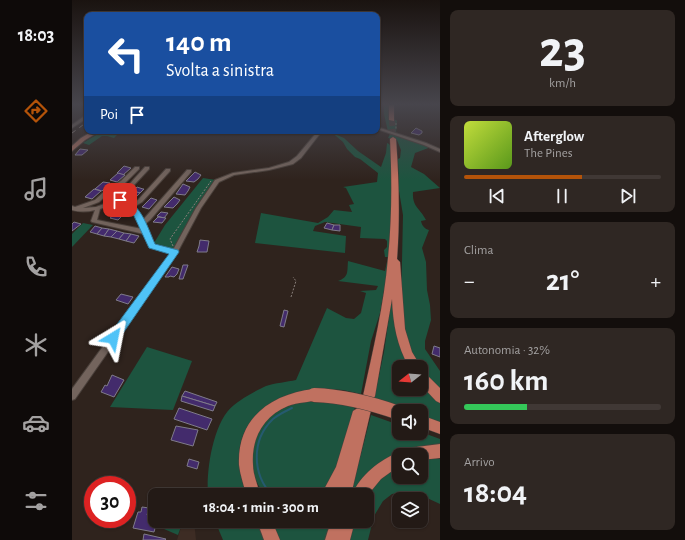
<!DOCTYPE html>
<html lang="it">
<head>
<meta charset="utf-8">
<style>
  :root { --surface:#231a16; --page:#2f2723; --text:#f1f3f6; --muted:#a3a1a1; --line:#403835; --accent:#b45309 }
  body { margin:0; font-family:"Alegreya Sans",sans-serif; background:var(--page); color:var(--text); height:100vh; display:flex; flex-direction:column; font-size:15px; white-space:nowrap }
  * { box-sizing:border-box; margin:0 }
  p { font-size:13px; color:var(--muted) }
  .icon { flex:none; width:22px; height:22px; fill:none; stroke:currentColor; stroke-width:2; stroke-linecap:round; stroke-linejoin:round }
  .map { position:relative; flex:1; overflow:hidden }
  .details { display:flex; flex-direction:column; gap:10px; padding:10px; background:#130e0c; width:245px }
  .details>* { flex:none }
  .banner { position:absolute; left:12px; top:12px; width:296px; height:122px; border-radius:8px; box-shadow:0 1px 3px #0004,0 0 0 1px var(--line); background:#1a4fa0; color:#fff; overflow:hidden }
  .needle { width:26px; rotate:253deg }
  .buttons { position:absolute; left:320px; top:360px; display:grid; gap:8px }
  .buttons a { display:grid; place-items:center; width:36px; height:36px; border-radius:8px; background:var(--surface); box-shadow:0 1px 3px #0004,0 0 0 1px var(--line); font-size:20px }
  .speed { position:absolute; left:12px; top:476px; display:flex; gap:8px; font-size:20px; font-weight:700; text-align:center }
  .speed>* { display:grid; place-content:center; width:52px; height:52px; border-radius:50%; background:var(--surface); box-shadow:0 1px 3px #0004,0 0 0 1px var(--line); line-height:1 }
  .speed .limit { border:6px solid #d22; background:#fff; color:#111 }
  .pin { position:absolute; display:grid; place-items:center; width:34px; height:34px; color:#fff; margin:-17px; border-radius:8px; box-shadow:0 2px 6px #0006 }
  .me { position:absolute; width:44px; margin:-22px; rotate:35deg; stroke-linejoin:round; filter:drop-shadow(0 0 3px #0008) }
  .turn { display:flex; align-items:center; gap:14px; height:84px; padding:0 16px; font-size:18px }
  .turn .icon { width:52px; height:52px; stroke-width:2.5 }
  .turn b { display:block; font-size:28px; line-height:34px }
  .then { display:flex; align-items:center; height:38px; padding:0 16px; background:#0003; gap:8px; font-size:15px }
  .big { font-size:30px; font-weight:700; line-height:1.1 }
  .details .widget { flex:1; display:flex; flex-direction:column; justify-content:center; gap:6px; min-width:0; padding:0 14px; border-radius:8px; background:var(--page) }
  .details .dial { align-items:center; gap:0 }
  .dial b { font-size:52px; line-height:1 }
  .song { display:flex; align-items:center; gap:12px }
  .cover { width:48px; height:48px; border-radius:6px; background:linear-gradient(135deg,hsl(70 70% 55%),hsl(90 70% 35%)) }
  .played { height:4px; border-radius:2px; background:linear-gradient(90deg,var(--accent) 60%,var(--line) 60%) }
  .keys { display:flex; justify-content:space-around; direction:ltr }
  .heat { display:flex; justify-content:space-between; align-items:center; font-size:22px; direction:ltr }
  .charge { height:6px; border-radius:3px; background:linear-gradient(90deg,#34c759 32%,var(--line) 0) }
  .trip { position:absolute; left:76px; top:488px; width:226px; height:40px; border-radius:8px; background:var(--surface); box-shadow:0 1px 3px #0004,0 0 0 1px var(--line); font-weight:700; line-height:40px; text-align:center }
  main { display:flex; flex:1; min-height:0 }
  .tabs { display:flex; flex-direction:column; width:72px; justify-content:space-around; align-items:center; background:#0e0a09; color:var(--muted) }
  .tabs .icon { width:28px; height:28px }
  .tabs .selected { color:var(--accent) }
  .tabs b { font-size:18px; color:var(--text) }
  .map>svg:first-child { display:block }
</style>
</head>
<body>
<main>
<nav class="tabs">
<b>18:03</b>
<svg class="icon selected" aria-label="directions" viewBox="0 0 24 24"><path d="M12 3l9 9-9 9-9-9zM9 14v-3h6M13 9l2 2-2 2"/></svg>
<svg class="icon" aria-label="music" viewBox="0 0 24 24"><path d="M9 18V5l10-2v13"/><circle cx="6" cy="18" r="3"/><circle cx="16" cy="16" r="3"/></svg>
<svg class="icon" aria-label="phone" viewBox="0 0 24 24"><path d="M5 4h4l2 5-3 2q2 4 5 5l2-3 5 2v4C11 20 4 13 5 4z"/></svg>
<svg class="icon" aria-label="climate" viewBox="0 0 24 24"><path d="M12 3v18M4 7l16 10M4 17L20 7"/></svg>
<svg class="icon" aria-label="car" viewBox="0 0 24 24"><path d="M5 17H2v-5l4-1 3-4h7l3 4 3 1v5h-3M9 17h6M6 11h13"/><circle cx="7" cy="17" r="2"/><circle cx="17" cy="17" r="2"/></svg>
<svg class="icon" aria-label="filters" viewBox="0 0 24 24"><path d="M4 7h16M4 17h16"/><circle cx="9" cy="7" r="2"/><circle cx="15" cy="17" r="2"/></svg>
</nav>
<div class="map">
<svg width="368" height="540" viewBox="0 0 368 540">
  <rect width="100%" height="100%" fill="#2f231d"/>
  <!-- industrial -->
  <path fill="#3d2c24" d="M 111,521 L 122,521 L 124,540 L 105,540 Z"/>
  <!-- green -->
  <g fill="#1d543f">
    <path d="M 312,105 L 317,105 L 317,119 L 324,120 L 325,121 L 324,134 L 316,132 L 312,114 Z"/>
    <path d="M 258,131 L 261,131 L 265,135 L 272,138 L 286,151 L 309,167 L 314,153 L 315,143 L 317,144 L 319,147 L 320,207 L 315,273 L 308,313 L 299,341 L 289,394 L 271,390 L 242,388 L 241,391 C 183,397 151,437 175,495 L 136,495 C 134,471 141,421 162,405 C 169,399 185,390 194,386 C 203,383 215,382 224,380 L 255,308 L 274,318 L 282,319 L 289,313 L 294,293 L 288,291 L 304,290 L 306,286 L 266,281 C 277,277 275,272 276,261 L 313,271 L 316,257 L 313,257 L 312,250 L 315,247 L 315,241 L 313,239 L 288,238 L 289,227 L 253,222 L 243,226 L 241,231 L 274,236 L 273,253 L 183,243 L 189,213 L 246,223 L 256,217 L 262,210 L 280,212 L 277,205 L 282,204 L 274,188 L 271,187 L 305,182 L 306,173 L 288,159 L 283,157 L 275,149 L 271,142 Z"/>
    <path d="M 29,132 L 46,134 L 42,138 L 35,136 L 30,136 L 17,145 L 11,143 Z"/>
    <path d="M 318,134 L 359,147 L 343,153 L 339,167 L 352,174 L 368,188 L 341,192 C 340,207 348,208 354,220 L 349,221 C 350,226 353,229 357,230 L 350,248 L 354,262 L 355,290 L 358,305 L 359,320 L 353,341 L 353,349 L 368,371 L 368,395 L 349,374 L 349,367 L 335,349 L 329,308 L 331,215 L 327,191 L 326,159 L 328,158 L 329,150 L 325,140 L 316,138 Z"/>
    <path d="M 131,178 L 144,180 L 102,249 L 82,243 L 93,225 Z"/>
    <path d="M 11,223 L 21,225 L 0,247 L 0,234 Z"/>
    <path d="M 319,303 L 323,303 L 326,341 L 338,367 L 327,367 L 327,389 L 349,389 L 349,383 L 368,403 L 368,426 L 349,415 L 349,411 L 338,411 L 302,399 L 312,352 Z"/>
    <path d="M 75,347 L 120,361 L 101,410 L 38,407 Z"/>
    <path d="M 238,400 L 239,402 L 265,403 L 283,407 L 265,466 L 249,495 L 194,495 C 173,475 177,435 198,417 C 210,407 223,403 238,400 Z"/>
    <path d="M 299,415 L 327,425 L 327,433 L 349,432 L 368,439 L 368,448 L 327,455 L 285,494 L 279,493 Z"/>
    <path d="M 359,459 L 368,459 L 368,504 L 340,491 L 320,494 L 311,501 L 302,516 L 296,540 L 275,540 L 281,521 L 295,521 L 295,495 L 306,481 L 327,466 L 327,477 L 349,477 L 349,461 Z"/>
    <path d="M 87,521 L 111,521 L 106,535 L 85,526 Z"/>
    <path d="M 143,521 L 187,521 L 195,540 L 151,540 Z"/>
    <path d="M 195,521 L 259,521 L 254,540 L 204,540 Z"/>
  </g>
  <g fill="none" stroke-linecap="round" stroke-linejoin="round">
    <!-- stream -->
    <path stroke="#255a6f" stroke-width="2" d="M 200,495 C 180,474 179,440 201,419 C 207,414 214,411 220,408"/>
  </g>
  <!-- building -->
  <g fill="#432b6c" stroke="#7f7b8a">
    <path d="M 344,128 L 350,131 L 350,133 L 347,135 L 339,133 Z"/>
    <path d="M 8,149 L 16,150 L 10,155 L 3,155 Z"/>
    <path d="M 52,166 L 59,168 L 51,175 L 45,173 Z"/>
    <path d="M 123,172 L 129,175 L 126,179 L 122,182 L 114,181 Z"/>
    <path d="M 46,173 L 53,175 L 45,182 L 38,180 Z"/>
    <path d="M 31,182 L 38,183 L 30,191 L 23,189 Z"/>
    <path d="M 111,184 L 118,187 L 116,191 L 113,195 L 104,194 Z"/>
    <path d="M 65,187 L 71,189 L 72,189 L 68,193 L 61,191 Z"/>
    <path d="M 22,189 L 29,191 L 20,199 L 13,197 Z"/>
    <path d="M 61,191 L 68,193 L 64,197 L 57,196 Z"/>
    <path d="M 102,197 L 108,200 L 105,204 L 101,208 L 92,207 Z"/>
    <path d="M 79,198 L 85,200 L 77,209 L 70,207 Z"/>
    <path d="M 51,210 L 55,211 L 46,220 L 38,218 L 44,213 L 47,214 Z"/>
    <path d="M 89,212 L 96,213 L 92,218 L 85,216 Z"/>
    <path d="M 86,217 L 94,218 L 90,223 L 81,222 Z"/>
    <path d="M 2,222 L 9,224 L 0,231 L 0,224 Z"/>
    <path d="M 255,223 L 262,225 L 260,230 L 252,228 Z"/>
    <path d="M 262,225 L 268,225 L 268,231 L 260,230 Z"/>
    <path d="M 23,226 L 30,228 L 25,234 L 18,232 Z"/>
    <path d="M 30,228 L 37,229 L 32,236 L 25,234 Z"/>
    <path d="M 37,229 L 45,231 L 39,237 L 32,236 Z"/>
    <path d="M 45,231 L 52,233 L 47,239 L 39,237 Z"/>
    <path d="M 52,233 L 59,234 L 54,241 L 47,239 Z"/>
    <path d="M 59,234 L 67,236 L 62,243 L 54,241 Z"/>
    <path d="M 128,240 L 137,241 L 135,252 L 125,252 L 127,246 Z"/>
    <path d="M 111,265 L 116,265 L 111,279 L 107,279 Z"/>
    <path d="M 100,267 L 107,269 L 105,274 L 102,277 L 98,276 L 97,277 L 93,277 Z"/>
    <path d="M 49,294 L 61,297 L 56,304 L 44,300 Z"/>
    <path d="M 212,310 L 216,311 L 212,327 L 208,326 Z"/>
    <path d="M 362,346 L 368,348 L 368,357 L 360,354 Z"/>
    <path d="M 40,375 L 52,380 L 42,397 L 29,392 L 33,385 L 35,386 Z"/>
    <path d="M 113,391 L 145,402 L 143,406 L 110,396 Z"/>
    <path d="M 110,396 L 143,406 L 141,411 L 109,401 Z"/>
    <path d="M 107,408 L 140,419 L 135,430 L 102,419 Z"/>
    <path d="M 104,426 L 126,430 L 121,446 L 99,440 Z"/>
    <path d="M 117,459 L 127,462 L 125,469 L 115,466 Z"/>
    <path d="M 70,507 L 77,508 L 75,515 L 83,517 L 83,521 L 85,521 L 82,532 L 61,528 L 66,512 L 69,512 Z"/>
    <path d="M 72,534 L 94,539 L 93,540 L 71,540 Z"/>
  </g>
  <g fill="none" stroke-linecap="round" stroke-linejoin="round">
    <!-- highway-tunnel -->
    <path stroke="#493d38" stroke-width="6" stroke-dasharray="6 3" stroke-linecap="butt" d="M 320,120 L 321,139"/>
    <!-- minor casing -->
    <g stroke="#4a403b" stroke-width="2">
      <g id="minor">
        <path d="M 14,115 L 15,115 L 15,118 L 0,128 L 0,125 Z"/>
        <path d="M 305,127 L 354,143 L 368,149 L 368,152 L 352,145 L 305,129 Z"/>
        <path d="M 246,131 L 250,131 L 229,158 L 221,164 L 197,170 L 162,175 L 147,182 L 129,208 L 105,253 L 3,399 L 0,400 L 0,389 L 99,253 L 78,247 L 72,234 L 20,222 L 19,221 L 23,210 C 15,212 7,212 0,210 L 0,206 L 3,207 L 23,200 L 36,188 L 49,181 L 63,167 L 67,167 L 67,169 L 53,183 L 40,190 L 27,202 L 11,208 L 24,207 L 43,200 L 73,167 L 77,167 L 77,169 L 49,199 L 55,200 L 59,204 L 66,200 L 94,169 L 98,169 L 98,171 L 70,202 L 62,207 L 68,214 L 71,220 L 115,170 L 119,170 L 119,172 L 78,220 L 73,224 L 82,245 L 101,250 L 124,208 L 143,180 L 161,173 L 197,168 L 217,162 L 225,156 ZM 46,202 L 51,202 L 64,216 L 70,229 L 25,220 L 28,209 Z"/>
      </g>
    </g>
    <!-- major casing -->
    <g stroke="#4a403b" stroke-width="2">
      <path id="major" d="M 21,131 L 28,131 L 13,140 L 0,151 L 0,146 L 9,138 Z"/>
    </g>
    <!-- highway casing -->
    <g stroke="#4a403b" stroke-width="1">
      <g id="highway">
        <path d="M 317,105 L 322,105 L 322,121 L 317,120 Z"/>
        <path d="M 321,137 L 324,139 C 327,179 328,219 325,259 L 328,262 L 333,329 L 340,352 L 349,367 L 337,367 C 325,346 321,324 320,299 L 303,396 L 301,400 L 297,402 L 293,400 L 291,396 C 301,350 312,305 316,258 C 320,218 320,179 318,139 Z"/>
        <path d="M 349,371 L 353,373 L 368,388 L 368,403 L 364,401 L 349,385 Z"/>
        <path d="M 242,389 L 246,391 L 248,395 L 246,399 C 237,403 226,402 216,406 C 191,416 179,439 181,465 C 181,475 186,485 188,495 L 174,495 C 172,485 168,475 167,465 C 165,418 199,394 242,389 Z"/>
        <path d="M 292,404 L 297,406 L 299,410 L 279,495 L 265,495 L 265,494 L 264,495 L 249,495 L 264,467 L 281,411 Z"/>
        <path d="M 349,415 L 368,422 L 368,434 L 349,427 Z"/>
        <path d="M 368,444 L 368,458 L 349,460 L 349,455 L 327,455 L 327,466 L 309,479 L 295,496 L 280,495 C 288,475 308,460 327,452 L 331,454 L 332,450 L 337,448 Z"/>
        <path d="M 185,521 L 200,521 L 208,540 L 192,540 Z"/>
        <path d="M 259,521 L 283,521 L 278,540 L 253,540 Z"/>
      </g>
    </g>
    <!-- path -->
    <g stroke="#887e79" stroke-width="1" stroke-dasharray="2 1.5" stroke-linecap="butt">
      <path d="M 324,123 L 324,130"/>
      <path d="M 101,246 L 98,239 L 139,181"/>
      <path d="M 219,297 L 224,281 L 221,277"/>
    </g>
    <!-- minor -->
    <use href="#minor" fill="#73645d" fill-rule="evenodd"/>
    <!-- major -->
    <use href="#major" fill="#a16c5f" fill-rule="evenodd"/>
    <!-- highway -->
    <use href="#highway" fill="#c07160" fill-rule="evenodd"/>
    <!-- rail -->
    <path stroke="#978d88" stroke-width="1" stroke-dasharray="4.5 4.5" stroke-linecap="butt" d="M 0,133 L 15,122"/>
    <!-- highway-bridge casing -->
    <g stroke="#4a403b" stroke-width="15" stroke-linecap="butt">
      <path id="highway-bridge" d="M 242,395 C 272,396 299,403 327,413"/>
    </g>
    <!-- highway-bridge -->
    <use href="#highway-bridge" stroke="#c07160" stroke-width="14"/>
  </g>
  <!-- sky -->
  <linearGradient id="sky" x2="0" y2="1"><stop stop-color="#1a1310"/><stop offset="0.58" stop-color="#47454c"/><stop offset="1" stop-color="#47454c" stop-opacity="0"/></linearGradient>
  <rect width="368" height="180" fill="url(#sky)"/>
  <!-- route -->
  <path fill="#4fc3f7" stroke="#337fa1" d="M 48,197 C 69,203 75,226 83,244 L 106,250 L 107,252 L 45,342 L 41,343 L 37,342 L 36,338 L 37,335 L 97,254 L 77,248 L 62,216 L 54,205 L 44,200 Z"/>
</svg>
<div class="buttons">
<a><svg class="needle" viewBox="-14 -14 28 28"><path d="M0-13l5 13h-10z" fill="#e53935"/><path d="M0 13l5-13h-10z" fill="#a3a1a1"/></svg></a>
<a><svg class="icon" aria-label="sound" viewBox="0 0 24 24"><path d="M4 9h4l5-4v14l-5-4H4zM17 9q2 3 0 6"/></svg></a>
<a><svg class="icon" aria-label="search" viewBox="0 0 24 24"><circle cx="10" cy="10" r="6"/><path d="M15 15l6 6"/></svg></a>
<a><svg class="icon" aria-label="layers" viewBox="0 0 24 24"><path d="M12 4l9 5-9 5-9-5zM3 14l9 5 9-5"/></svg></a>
</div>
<div class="speed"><div class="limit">30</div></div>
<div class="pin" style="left:48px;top:200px;background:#d93025"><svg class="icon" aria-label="arrive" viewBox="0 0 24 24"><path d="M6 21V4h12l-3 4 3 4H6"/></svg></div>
<svg class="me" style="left:41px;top:338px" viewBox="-20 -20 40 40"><path d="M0-17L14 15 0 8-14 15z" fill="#4fc3f7" stroke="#fff" stroke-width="4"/></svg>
<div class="trip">18:04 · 1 min · 300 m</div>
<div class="banner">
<div class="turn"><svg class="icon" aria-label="left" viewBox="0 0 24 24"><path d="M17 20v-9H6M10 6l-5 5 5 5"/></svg><div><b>140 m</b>Svolta a sinistra</div></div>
<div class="then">Poi<svg class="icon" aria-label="arrive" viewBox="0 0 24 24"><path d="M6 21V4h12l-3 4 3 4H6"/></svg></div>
</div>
</div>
<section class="details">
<div class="widget dial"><b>23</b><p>km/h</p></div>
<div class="widget">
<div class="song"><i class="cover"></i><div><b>Afterglow</b><p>The Pines</p></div></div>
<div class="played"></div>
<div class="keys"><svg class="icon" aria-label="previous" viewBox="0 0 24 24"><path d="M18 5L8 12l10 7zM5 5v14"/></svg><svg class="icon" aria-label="pause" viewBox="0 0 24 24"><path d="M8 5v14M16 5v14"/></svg><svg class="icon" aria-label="next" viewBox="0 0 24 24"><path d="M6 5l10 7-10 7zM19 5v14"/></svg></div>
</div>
<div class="widget"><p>Clima</p>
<div class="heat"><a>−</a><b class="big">21°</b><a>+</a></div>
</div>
<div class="widget"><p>Autonomia · 32%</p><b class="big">160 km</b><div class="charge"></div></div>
<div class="widget"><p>Arrivo</p><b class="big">18:04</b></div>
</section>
</main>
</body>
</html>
